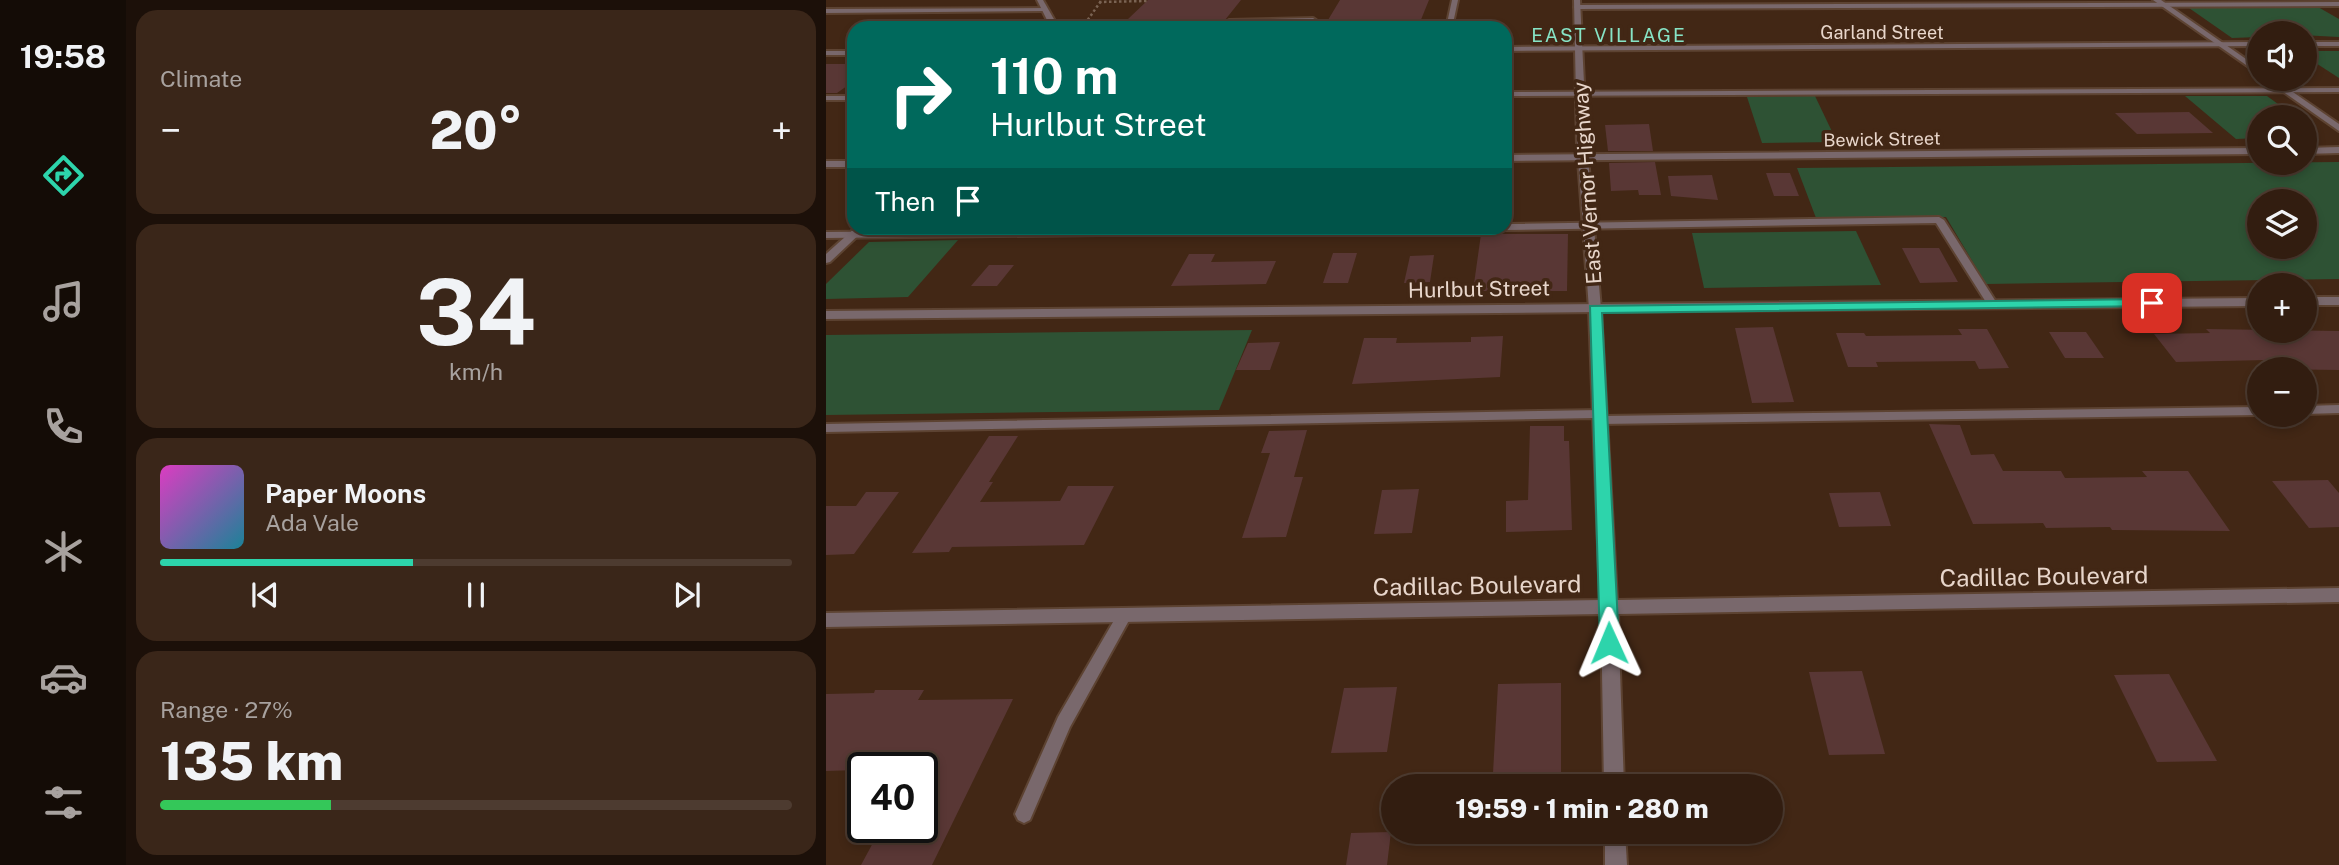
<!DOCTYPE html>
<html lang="en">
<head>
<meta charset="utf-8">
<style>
  :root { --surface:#321d10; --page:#3a2619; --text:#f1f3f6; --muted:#a8a29f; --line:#4d3b30; --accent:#2dd4ab }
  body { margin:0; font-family:"Public Sans",sans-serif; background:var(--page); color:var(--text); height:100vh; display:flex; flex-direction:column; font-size:26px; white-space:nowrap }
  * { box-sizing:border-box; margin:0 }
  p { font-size:23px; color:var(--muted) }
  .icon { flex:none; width:38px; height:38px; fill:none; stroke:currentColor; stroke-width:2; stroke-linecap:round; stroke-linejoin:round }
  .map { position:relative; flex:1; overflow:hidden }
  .panel { display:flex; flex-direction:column; gap:10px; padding:10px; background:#1c1009; width:700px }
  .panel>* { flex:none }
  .banner { position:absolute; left:21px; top:21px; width:665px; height:214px; border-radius:21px; box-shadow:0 4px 10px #0003,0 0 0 2px var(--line); background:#00695c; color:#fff; overflow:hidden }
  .buttons { position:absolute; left:1421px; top:21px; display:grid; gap:14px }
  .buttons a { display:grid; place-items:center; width:70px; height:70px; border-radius:50%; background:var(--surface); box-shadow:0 4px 10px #0003,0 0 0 2px var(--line); font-size:35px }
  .speed { position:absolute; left:21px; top:752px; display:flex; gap:14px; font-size:35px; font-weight:700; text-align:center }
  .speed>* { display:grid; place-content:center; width:91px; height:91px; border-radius:50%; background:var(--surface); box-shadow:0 4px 10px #0003,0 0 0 2px var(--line); line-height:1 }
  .speed .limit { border:4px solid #111; border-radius:10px; background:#fff; color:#111 }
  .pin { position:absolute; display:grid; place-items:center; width:60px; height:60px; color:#fff; margin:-30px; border-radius:14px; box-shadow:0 4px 10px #0006 }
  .me { position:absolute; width:77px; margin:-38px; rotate:359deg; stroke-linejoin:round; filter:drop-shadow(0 0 5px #0008) }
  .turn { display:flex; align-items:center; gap:24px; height:147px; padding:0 28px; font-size:32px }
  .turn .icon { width:91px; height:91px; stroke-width:2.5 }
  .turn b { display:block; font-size:49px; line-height:60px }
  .then { display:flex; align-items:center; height:66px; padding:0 28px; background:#0003; gap:14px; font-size:26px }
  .big { font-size:52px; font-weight:800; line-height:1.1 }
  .panel .widget { flex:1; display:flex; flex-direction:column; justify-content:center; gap:10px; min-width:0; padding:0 24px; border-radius:21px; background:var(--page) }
  .panel .dial { align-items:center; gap:0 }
  .dial b { font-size:91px; line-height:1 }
  .song { display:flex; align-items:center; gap:21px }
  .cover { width:84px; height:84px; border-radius:10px; background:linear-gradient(135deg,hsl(310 70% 55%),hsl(190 70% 35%)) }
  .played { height:7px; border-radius:4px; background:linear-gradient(90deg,var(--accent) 40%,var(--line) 40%) }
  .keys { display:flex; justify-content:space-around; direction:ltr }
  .heat { display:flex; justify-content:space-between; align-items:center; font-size:38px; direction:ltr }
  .charge { height:10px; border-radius:5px; background:linear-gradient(90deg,#34c759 27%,var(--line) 0) }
  .trip { position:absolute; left:555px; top:774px; width:402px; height:70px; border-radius:35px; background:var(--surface); box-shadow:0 4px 10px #0003,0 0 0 2px var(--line); font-weight:800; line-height:70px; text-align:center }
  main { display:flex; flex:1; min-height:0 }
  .dock { display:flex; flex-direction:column; width:126px; justify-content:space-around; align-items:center; background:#140c06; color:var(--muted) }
  .dock .icon { width:49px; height:49px }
  .dock .active { color:var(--accent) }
  .dock b { font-size:32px; color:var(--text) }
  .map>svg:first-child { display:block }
</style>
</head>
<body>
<main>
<nav class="dock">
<b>19:58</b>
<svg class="icon active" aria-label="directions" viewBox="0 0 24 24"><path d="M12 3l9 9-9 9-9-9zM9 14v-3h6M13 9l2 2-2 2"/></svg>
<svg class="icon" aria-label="music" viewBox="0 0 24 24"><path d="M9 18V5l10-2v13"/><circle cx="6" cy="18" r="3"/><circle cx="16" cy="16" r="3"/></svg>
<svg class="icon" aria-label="phone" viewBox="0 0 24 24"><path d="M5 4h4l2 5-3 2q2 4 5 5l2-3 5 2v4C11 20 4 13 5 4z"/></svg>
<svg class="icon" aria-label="climate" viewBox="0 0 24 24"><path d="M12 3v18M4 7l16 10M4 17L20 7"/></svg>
<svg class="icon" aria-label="car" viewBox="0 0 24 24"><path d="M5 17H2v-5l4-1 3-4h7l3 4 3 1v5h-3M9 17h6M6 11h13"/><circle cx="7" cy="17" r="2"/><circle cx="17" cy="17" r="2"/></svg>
<svg class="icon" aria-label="filters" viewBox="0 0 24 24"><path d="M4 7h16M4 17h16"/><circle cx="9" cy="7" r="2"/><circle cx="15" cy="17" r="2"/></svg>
</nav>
<section class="panel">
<div class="widget"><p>Climate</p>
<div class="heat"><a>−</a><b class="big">20°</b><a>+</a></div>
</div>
<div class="widget dial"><b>34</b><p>km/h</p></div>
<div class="widget">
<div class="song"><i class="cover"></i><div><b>Paper Moons</b><p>Ada Vale</p></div></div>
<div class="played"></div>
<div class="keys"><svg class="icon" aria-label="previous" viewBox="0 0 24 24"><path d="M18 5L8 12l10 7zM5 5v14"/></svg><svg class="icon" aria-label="pause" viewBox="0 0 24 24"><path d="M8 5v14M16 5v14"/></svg><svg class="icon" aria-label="next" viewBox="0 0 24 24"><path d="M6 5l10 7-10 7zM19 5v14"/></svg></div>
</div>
<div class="widget"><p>Range · 27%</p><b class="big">135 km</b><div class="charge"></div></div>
</section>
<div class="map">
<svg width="1513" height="865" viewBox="0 0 1513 865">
  <rect width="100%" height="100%" fill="#422715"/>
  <!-- green -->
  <g fill="#2e5234" fill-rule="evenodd">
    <path d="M 1492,7 L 1513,19 L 1513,37 L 1433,33 L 1433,37 L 1406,38 L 1363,8 Z"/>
    <path d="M 1479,51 L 1513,51 L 1513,78 L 1479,56 Z"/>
    <path d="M 989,96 L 1011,142 L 936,143 L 921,97 Z"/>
    <path d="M 1359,96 L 1441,96 L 1470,117 L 1433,117 L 1433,138 L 1410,139 Z"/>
    <path d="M 1513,162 L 1513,279 L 1160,284 L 1120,217 L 990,218 L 971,168 ZM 1433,201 L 1479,201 L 1479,247 L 1433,247 Z"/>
    <path d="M 1030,231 L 1055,285 L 878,288 L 866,233 Z"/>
    <path d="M 132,240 L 82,297 L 0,299 L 0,284 L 43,242 Z"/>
    <path d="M 426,330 L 393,410 L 0,415 L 0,335 Z"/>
  </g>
  <!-- building -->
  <g fill="#593735">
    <path d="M 322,0 L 415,0 L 399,20 L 301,20 Z"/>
    <path d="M 514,0 L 603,0 L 592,27 L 508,27 L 512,20 L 502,20 Z"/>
    <path d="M 0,64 L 28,64 L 28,81 L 11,93 L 0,93 Z"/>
    <path d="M 1363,112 L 1387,133 L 1311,134 L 1289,113 Z"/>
    <path d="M 823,124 L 827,151 L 782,151 L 779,125 Z"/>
    <path d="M 829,162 L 835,195 L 813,195 L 812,190 L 785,191 L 783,163 Z"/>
    <path d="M 940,173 L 964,173 L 973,196 L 948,196 Z"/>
    <path d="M 886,175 L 892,200 L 845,196 L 842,176 Z"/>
    <path d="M 655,234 L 742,234 L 741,291 L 647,291 Z"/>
    <path d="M 1076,248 L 1113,248 L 1132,282 L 1094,283 Z"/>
    <path d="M 507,253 L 531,253 L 522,283 L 497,283 Z"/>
    <path d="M 363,254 L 389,254 L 385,262 L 450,261 L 440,284 L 345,286 Z"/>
    <path d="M 608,255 L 604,282 L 578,283 L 584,256 Z"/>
    <path d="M 163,265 L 188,265 L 171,286 L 145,286 Z"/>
    <path d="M 947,327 L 968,402 L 926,403 L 909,328 Z"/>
    <path d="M 1132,329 L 1161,329 L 1183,368 L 1153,369 L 1149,361 L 1050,362 L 1052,367 L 1022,367 L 1010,333 L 1038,333 L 1040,336 L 1136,335 Z"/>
    <path d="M 1380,329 L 1513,331 L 1513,370 L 1449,369 L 1441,360 L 1350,362 L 1328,334 L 1384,333 Z"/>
    <path d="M 1223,332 L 1260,332 L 1278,358 L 1239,358 Z"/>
    <path d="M 677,336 L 674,377 L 526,384 L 538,338 L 571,338 L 570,343 L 645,342 L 645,337 Z"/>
    <path d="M 454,342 L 444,370 L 410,370 L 422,343 Z"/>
    <path d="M 1103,424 L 1134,425 L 1145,455 L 1168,454 L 1177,471 L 1235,471 L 1239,478 L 1321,477 L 1316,471 L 1362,471 L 1404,531 L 1286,530 L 1284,527 L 1220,528 L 1217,523 L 1147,524 Z"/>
    <path d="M 704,426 L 738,426 L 738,441 L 743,441 L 746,530 L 680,532 L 680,501 L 702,500 Z"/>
    <path d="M 481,430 L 468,477 L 477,477 L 460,537 L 416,538 L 444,453 L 435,453 L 443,431 Z"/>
    <path d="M 163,436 L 192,436 L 163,482 L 167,482 L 154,502 L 234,501 L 242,486 L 288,486 L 258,545 L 126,547 L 123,552 L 86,553 Z"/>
    <path d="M 1502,480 L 1513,493 L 1513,527 L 1483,528 L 1446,481 Z"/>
    <path d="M 593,489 L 586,533 L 548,534 L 556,490 Z"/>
    <path d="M 40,492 L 73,492 L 28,554 L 0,555 L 0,506 L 30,506 Z"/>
    <path d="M 1054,492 L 1065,526 L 1013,527 L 1003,493 Z"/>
    <path d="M 1036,671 L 1059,754 L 1003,755 L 983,672 Z"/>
    <path d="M 1343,674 L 1391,761 L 1331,762 L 1288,675 Z"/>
    <path d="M 735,683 L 735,772 L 667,773 L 672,684 Z"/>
    <path d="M 571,687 L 561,752 L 505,753 L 518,688 Z"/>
    <path d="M 49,690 L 98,690 L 92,700 L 187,699 L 106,865 L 35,865 L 55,828 L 96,828 L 96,768 L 0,771 L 0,694 L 48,693 Z"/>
    <path d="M 565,832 L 561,865 L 520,865 L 525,833 Z"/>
  </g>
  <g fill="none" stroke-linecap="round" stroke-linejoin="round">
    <!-- service casing -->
    <g stroke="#5d4332" stroke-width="4">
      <g id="service">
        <path d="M 626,0 L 632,0 L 626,28 L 620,28 Z"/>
        <path d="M 1513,2 L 1513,6 L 751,9 L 748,7 L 751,5 Z"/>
        <path d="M 221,8 L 219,11 L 0,13 L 0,9 Z"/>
        <path d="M 487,18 L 490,20 L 485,28 L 479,28 L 483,22 L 405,24 L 399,28 L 392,28 L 403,20 Z"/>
        <path d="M 1513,88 L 1513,92 L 679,96 L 679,92 Z"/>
        <rect x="0" y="96" width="28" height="4"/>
        <path d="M 1113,217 L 1118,220 L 1172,305 L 1171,307 L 1163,307 L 1110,223 L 679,230 L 675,228 L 679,228 L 679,224 Z"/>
        <path d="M 421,228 L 633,228 L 628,231 L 0,238 L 0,232 Z"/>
        <path d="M 1513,405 L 1513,413 L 1479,414 L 1479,406 Z"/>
        <path d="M 1433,407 L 1433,415 L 774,424 L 770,423 L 769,418 L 0,432 L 0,424 L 774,410 L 778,411 L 779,416 Z"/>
        <path d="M 299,609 L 304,610 L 306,615 L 244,727 L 204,820 L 198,823 L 192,820 L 189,814 L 232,717 L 294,610 Z"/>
      </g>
    </g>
    <!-- minor casing -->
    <g stroke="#5d4332" stroke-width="4">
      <g id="minor">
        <path d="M 1433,42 L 1433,46 L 679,51 L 679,47 Z"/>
        <rect x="1479" y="42" width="34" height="4"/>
        <rect x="0" y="51" width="28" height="4"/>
        <path d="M 1513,147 L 1513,153 L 1479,154 L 1479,148 Z"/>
        <path d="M 1433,148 L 1433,154 L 679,161 L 679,155 Z"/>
        <rect x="0" y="161" width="28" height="6"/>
        <rect x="1479" y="297" width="34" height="8"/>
        <path d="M 1433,298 L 1433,306 L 0,319 L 0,311 Z"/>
      </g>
    </g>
    <!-- tertiary casing -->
    <g stroke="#5d4332" stroke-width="4">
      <g id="tertiary">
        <path d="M 211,0 L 217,0 L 233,28 L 225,28 Z"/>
        <path d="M 748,0 L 754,0 L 761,146 L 775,309 L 791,600 L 1513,588 L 1513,602 L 792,614 L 798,786 L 778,786 L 775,614 L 0,627 L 0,613 L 774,600 L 763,309 L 751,146 Z"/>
        <path d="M 1327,0 L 1335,0 L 1433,68 L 1433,74 Z"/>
        <path d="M 1439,79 L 1448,79 L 1513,124 L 1513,131 Z"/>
        <path d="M 29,228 L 40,228 L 4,262 L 0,263 L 0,254 Z"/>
        <path d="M 779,831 L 799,831 L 801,865 L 779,865 Z"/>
      </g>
    </g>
    <!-- path -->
    <g stroke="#7a6353" stroke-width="2.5" stroke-dasharray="2.5 2.5" stroke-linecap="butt">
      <path d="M 273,2 L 321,1"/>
      <path d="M 256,28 L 275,1"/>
    </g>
    <!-- service -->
    <use href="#service" fill="#79686c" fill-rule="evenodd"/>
    <!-- minor -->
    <use href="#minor" fill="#79686c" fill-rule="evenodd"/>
    <!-- tertiary -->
    <use href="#tertiary" fill="#79686c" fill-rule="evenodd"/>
  </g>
  <!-- route -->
  <path fill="#2dd4ab" stroke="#1d8a6f" stroke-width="2" d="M 1326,299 L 1333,303 L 1331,306 L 776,313 L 793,643 L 790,650 L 783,652 L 776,650 L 774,643 L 764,306 Z"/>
  <g text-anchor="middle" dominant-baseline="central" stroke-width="7" stroke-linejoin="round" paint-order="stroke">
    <!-- far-street labels -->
    <g font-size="18" fill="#e8d6cb" stroke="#422715">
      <text x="1056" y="32">Garland Street</text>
      <text transform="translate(1056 139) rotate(-1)">Bewick Street</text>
    </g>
    <!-- far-neighbourhood labels -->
    <g font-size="19" letter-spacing="2" fill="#87e4c6" stroke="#422715">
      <text x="783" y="35">EAST VILLAGE</text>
    </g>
    <!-- street labels -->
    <g font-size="21" fill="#e8d6cb" stroke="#422715">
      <text transform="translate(761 183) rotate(-94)">East Vernor Highway</text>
      <text transform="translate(653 289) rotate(-1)">Hurlbut Street</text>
    </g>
    <!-- near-street labels -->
    <g font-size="24" fill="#e8d6cb" stroke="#422715">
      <text transform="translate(1218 576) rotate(-1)">Cadillac Boulevard</text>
      <text transform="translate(651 585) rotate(-1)">Cadillac Boulevard</text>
    </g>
  </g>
</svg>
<div class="buttons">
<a><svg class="icon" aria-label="sound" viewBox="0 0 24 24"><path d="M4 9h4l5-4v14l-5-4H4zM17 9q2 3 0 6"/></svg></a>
<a><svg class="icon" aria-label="search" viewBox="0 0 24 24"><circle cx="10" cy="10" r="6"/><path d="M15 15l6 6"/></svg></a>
<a><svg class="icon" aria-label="layers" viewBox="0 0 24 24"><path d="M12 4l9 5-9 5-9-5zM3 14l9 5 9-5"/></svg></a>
<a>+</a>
<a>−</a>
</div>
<div class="speed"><div class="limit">40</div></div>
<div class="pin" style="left:1326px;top:303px;background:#d93025"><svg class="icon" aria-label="arrive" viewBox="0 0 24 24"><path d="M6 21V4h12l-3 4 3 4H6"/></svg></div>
<svg class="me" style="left:783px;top:643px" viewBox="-20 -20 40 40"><path d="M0-17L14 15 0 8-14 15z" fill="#2dd4ab" stroke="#fff" stroke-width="4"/></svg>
<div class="trip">19:59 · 1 min · 280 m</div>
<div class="banner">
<div class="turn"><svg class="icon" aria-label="right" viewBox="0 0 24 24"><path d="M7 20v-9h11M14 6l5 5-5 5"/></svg><div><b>110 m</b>Hurlbut Street</div></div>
<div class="then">Then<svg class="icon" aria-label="arrive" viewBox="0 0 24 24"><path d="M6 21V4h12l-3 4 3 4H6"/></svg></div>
</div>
</div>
</main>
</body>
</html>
